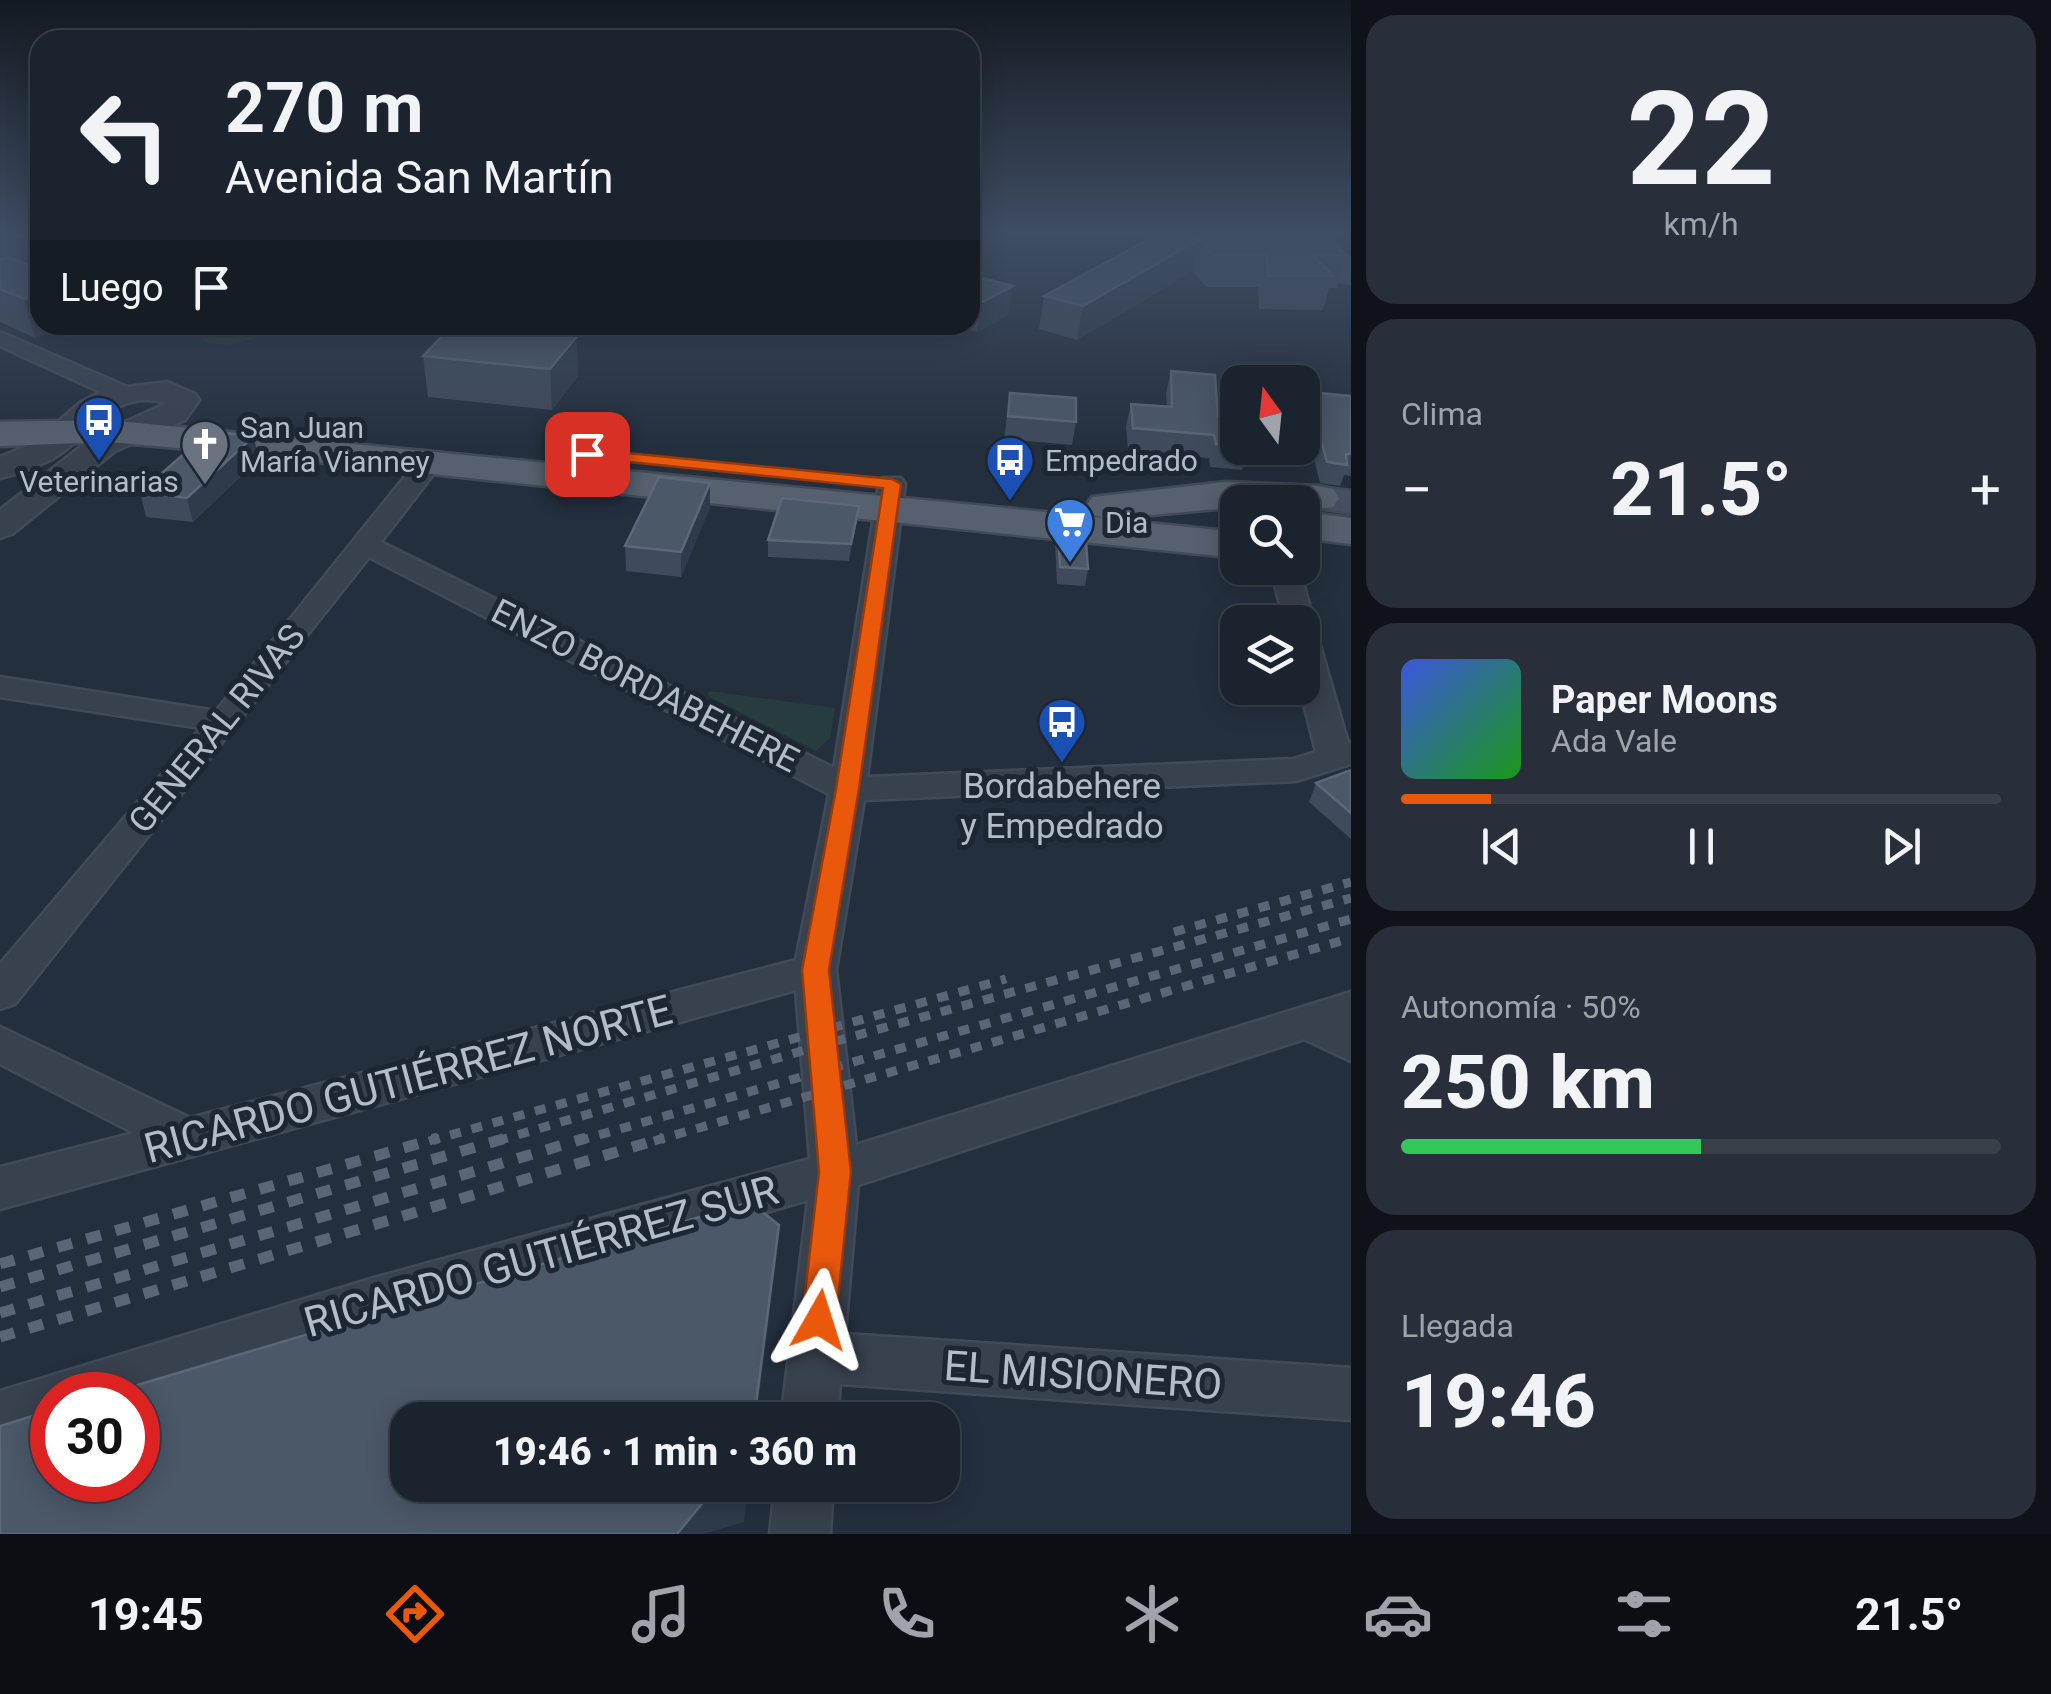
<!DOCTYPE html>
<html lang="es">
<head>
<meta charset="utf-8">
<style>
  :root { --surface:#1b232e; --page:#282f3a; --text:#f1f3f6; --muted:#a0a4aa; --line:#39404a; --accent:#ea580c }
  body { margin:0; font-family:Roboto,sans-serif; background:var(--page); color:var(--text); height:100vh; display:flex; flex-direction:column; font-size:38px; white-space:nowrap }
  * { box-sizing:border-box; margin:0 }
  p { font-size:32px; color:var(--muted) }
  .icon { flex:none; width:55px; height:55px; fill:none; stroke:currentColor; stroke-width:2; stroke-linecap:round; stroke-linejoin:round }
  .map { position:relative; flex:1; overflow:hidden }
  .drawer { display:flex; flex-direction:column; gap:15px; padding:15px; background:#0f1319; width:700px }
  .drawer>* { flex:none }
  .banner { position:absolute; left:30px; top:30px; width:950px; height:305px; border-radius:30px; box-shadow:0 5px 25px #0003,0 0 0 2px var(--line); background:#1b232e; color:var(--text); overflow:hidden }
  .needle { width:65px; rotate:345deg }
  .controls { position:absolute; left:1220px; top:365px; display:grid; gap:20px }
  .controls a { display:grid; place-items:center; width:100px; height:100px; border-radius:20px; background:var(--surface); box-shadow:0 5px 25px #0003,0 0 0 2px var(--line); font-size:50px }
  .speed { position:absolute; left:30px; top:1372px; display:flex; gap:20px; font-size:50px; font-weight:700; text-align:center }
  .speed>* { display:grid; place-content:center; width:130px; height:130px; border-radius:50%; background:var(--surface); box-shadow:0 5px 25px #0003,0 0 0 2px var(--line); line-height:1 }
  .speed .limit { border:15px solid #d22; background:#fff; color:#111 }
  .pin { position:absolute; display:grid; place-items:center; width:85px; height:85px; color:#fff; margin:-42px; border-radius:20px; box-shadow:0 5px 15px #0006 }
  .me { position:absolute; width:110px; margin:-55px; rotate:6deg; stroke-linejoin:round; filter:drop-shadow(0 0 8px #0008) }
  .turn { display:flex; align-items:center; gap:35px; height:210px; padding:0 30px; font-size:45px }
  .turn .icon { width:130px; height:130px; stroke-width:2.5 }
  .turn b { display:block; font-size:70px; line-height:85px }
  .then { display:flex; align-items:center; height:95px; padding:0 30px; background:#0003; gap:20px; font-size:38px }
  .big { font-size:75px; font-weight:800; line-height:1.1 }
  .drawer .tile { flex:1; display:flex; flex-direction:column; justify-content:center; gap:15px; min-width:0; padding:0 35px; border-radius:30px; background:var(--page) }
  .drawer .dial { align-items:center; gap:0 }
  .dial b { font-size:130px; line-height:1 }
  .song { display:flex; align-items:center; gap:30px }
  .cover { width:120px; height:120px; border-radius:15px; background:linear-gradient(135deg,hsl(230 70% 55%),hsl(120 70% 35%)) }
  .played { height:10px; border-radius:5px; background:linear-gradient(90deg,var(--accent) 15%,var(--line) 15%) }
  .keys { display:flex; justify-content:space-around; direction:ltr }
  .heat { display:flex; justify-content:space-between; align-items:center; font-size:55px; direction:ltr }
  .charge { height:15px; border-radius:8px; background:linear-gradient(90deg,#34c759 50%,var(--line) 0) }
  .trip { position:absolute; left:390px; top:1402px; width:570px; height:100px; border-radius:30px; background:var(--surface); box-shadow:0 5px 25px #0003,0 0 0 2px var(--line); font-weight:800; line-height:100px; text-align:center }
  .tabs { display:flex; height:160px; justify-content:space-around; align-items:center; background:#0b0e12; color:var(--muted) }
  .tabs .icon { width:70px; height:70px }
  .tabs .on { color:var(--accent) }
  .tabs b { font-size:45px; color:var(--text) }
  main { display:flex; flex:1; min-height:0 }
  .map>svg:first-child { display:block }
</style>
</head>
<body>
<main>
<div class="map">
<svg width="1351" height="1534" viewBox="0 0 1351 1534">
  <rect width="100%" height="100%" fill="#242f3e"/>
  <!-- green -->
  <g fill="#263c3f">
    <path d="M 189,325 L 294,325 L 233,345 L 205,343 L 201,333 Z"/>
    <path d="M 709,691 L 835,708 L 830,738 L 816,751 L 708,696 Z"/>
  </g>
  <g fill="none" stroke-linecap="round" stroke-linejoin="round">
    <!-- minor casing -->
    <g stroke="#414a57" stroke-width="5">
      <g id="minor">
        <path d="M 0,332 L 132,389 L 136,394 L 124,401 L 116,399 L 0,346 Z"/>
        <path d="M 429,455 L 442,463 L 381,542 L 834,768 L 879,484 L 883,478 L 901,478 L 905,484 L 867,777 L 1294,759 L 1316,752 L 1300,688 L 1302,622 L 1284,622 L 1271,568 L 1299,568 L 1314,622 L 1310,628 L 1317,635 L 1348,743 L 1351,742 L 1351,764 L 1296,781 L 864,800 L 836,970 L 856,1145 L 1351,992 L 1351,1061 L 1304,1039 L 858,1185 L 845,1334 L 1351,1368 L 1351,1420 L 840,1384 L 837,1420 L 781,1420 L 808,1200 L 374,1326 L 138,1401 L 138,1395 L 52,1395 L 52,1428 L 0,1445 L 0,1391 L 374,1278 L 810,1159 L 796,990 L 0,1209 L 0,1167 L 134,1133 L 0,1064 L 0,1027 L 190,1118 L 796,960 L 829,794 L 369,557 L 15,1004 L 0,1009 L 0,964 L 201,728 L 0,697 L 0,677 L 216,711 L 420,458 Z"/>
        <path d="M 775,1485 L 833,1485 L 830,1534 L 770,1534 Z"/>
      </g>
    </g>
    <!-- tertiary casing -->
    <g stroke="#414a57" stroke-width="5">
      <path id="tertiary" d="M 167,382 L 195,394 L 199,400 L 185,420 L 115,451 L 12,534 L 0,538 L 0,510 L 93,437 L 167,403 C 111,387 91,437 52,459 C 36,467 17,474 0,478 L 0,457 L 32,444 L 80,403 L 104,390 Z"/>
    </g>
    <!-- secondary casing -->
    <g stroke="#414a57" stroke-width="5">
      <g id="secondary">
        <path d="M 1297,235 L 1325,235 L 1351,260 L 1351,283 L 1341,281 Z"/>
        <path d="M 1318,487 L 1351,491 L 1351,513 L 1305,506 L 1299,498 L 1305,490 Z"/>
      </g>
    </g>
    <!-- primary casing -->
    <g stroke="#414a57" stroke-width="5">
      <g id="primary">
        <path d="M 108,420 L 1106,518 L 1092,515 L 1086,506 L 1092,497 L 1226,482 L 1318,486 L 1333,489 L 1339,498 L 1333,507 L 1302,510 L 1302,502 L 1238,502 L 1238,507 L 1108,519 L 1238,532 L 1238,558 L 191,449 L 108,442 L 0,446 L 0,422 Z"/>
        <path d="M 1302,512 L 1351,518 L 1351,544 L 1302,538 Z"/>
      </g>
    </g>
    <!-- minor -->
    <use href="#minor" fill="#38414e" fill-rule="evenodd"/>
    <!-- tertiary -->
    <use href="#tertiary" fill="#38414e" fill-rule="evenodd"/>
    <!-- secondary -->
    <use href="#secondary" fill="#465061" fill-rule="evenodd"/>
    <!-- primary -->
    <use href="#primary" fill="#56606e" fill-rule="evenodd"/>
    <!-- rail-far1 -->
    <g stroke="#5a6575" stroke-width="9" stroke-dasharray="11 11" stroke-linecap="butt">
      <path d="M 1174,932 L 1351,882"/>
      <path d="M 429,1141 L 1006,979"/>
      <path d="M 497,1141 L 822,1045 L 1351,898"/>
      <path d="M 578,1141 L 1351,919"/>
      <path d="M 654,1141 L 1351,938"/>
    </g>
    <!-- rail -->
    <g stroke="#5a6575" stroke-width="11" stroke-dasharray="15 15" stroke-linecap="butt">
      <path d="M 0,1264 L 438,1138"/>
      <path d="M 0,1287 L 506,1138"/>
      <path d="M 0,1313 L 586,1138"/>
      <path d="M 0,1337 L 663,1138"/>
    </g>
  </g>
  <!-- wall -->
  <g fill="#3f4b5c">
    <path d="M 0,235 L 40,235 L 40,266 L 36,268 L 40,325 L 75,325 L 35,338 L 0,322 Z"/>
    <path d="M 987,235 L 1007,235 L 1006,240 Z"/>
    <path d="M 1157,235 L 1325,235 L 1346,255 L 1337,288 L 1329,288 L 1323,310 L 1259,309 L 1258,287 L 1206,287 L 1193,271 L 1077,340 L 1039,329 L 1044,296 Z"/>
    <path d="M 970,275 L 1008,315 L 977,332 L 951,325 L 970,325 Z"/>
    <path d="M 453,325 L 578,376 L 552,410 L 428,397 L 423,356 Z"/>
    <path d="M 797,325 L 830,325 L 829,329 L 797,326 Z"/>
    <path d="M 1171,371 L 1218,416 L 1238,418 L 1238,448 L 1248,448 L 1242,470 L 1210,467 L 1209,458 L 1128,451 L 1126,426 L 1131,404 L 1167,407 L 1166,393 Z"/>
    <path d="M 1308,392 L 1351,396 L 1351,476 L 1344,475 L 1340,486 L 1320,483 L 1302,411 Z"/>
    <path d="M 1010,393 L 1076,422 L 1072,445 L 1004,439 Z"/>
    <path d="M 254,436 L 258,460 L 193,522 L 146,517 L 140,492 Z"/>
    <path d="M 710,483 L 710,507 L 681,577 L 626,571 L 625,546 Z"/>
    <path d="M 859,506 L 849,561 L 768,557 L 768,540 Z"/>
    <path d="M 1058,526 L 1088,569 L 1085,586 L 1057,584 L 1055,543 Z"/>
    <path d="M 1351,770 L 1351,839 L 1309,802 L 1316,783 Z"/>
  </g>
  <!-- shaded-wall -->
  <g fill="#2f3b4b">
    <path d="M 22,235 L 40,235 L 40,266 L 25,274 L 15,238 Z"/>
    <path d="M 979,235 L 985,235 L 982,256 L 970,267 L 970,243 Z"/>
    <path d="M 1200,239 L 1193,271 L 1077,340 L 1083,306 Z"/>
    <path d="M 1013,286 L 1008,315 L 977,332 L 981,303 Z"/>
    <path d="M 40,295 L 40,325 L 75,325 L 35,338 L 24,299 Z"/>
    <path d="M 577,336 L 578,376 L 552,410 L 550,369 Z"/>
    <path d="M 254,436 L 258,460 L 193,522 L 187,498 Z"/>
    <path d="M 710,483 L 710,507 L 681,577 L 681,552 Z"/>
    <path d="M 859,506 L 857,522 L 849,561 L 851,544 Z"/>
    <path d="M 779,1225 L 776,1261 L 756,1420 L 754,1420 Z"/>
    <path d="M 746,1485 L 748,1485 L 744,1522 L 703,1534 L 677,1534 L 705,1500 Z"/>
  </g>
  <!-- building -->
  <g fill="#4b5868" stroke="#5c6777" stroke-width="2.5">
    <path d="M 0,235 L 22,235 L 15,238 L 0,237 Z"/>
    <path d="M 970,235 L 979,235 L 970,243 Z"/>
    <path d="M 1157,235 L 1188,235 L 1198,237 L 1196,235 L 1325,235 L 1346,255 L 1312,255 L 1333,276 L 1268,276 L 1266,255 L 1213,255 L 1200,239 L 1083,306 L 1044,296 Z"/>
    <path d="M 9,257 L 40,270 L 40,295 L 24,299 L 0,289 L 0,259 Z"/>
    <path d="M 970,275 L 1013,286 L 981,303 L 970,300 Z"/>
    <path d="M 453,325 L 462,325 L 577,336 L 550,369 L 423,356 Z"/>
    <path d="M 1171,371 L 1215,375 L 1218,416 L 1238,418 L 1238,446 L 1216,444 L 1214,435 L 1133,428 L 1131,404 L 1172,407 Z"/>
    <path d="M 1308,392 L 1351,396 L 1351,454 L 1346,454 L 1347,465 L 1327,462 Z"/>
    <path d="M 1010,393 L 1076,398 L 1076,422 L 1008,416 Z"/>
    <path d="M 209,432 L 254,436 L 187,498 L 140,492 Z"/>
    <path d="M 659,477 L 710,483 L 681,552 L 625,546 Z"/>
    <path d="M 782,498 L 859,506 L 851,544 L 768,540 Z"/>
    <path d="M 1058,526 L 1085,529 L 1088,569 L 1060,567 Z"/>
    <path d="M 1351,770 L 1351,813 L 1316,783 Z"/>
    <path d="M 750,1202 L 779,1225 L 754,1420 L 408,1420 L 408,1485 L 746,1485 L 746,1489 L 705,1500 L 677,1534 L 0,1534 L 0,1426 L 52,1410 L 52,1480 L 138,1480 L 138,1395 L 104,1395 Z"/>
  </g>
  <!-- sky -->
  <linearGradient id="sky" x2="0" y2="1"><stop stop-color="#141a22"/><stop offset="0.52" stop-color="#3f4d63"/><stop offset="1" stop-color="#3f4d63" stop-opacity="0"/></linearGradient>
  <rect width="1351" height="449" fill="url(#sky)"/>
  <!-- route -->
  <path fill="#ea580c" stroke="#983908" stroke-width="2.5" d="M 587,449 L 892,479 L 901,484 L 859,789 L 829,970 L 851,1172 L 836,1320 L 831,1331 L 819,1336 L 807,1331 L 802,1320 L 819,1172 L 802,970 L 836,789 L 883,488 L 581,457 L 579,454 Z"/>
  <!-- icons -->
  <defs>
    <g id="bus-pin" transform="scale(2.5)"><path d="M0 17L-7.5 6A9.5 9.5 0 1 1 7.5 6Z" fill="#1a4fb4" stroke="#1d2633"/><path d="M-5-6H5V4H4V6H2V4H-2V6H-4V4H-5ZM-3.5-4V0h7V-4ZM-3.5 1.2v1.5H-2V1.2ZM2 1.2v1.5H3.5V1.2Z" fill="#fff"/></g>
    <g id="church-pin" transform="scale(2.5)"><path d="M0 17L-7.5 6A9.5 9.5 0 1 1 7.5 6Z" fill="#6b7280" stroke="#1d2633"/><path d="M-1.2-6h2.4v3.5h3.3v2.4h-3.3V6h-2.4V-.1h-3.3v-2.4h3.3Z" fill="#fff"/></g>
    <g id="supermarket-pin" transform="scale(2.5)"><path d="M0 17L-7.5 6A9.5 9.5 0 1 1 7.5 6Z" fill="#3f7fe0" stroke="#1d2633"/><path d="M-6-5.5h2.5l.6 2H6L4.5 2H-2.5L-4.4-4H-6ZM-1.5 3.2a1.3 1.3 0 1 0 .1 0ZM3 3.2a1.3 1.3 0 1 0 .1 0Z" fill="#fff"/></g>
  </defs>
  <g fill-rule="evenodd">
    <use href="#bus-pin" x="99" y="420"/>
    <use href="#church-pin" x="205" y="444"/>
    <use href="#bus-pin" x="1010" y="460"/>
    <use href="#supermarket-pin" x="1070" y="522"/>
    <use href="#bus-pin" x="1062" y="722"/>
  </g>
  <g text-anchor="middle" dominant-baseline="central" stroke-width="10" stroke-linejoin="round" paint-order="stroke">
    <!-- far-poi labels -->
    <g font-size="30" fill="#b4bcc9" stroke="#1d2633" text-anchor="start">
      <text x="240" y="427">San Juan<tspan x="240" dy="34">María Vianney</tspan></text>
      <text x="1045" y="460">Empedrado</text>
      <text x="99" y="481" text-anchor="middle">Veterinarias</text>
      <text x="1105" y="522">Dia</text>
    </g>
    <!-- street labels -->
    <g font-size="35" fill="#b4bcc9" stroke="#1d2633">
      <text transform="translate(645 686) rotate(27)">ENZO BORDABEHERE</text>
      <text transform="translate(217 729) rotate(-51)">GENERAL RIVAS</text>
    </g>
    <!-- poi labels -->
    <g font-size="35" fill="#b4bcc9" stroke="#1d2633">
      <text x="1062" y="786">Bordabehere<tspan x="1062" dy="40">y Empedrado</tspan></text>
    </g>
    <!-- near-street labels -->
    <g font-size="42" fill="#b4bcc9" stroke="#1d2633">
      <text transform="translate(408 1079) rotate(-15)">RICARDO GUTIÉRREZ NORTE</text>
      <text transform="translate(541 1256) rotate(-16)">RICARDO GUTIÉRREZ SUR</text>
      <text transform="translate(1083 1375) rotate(4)">EL MISIONERO</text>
    </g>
  </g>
</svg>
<div class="controls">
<a><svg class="needle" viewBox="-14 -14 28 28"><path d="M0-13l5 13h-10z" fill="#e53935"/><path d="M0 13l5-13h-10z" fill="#a0a4aa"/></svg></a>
<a><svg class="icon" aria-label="search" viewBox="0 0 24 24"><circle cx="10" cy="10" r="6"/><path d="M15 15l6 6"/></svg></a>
<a><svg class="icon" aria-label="layers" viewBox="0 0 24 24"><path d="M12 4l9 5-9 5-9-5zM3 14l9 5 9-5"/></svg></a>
</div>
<div class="speed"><div class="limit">30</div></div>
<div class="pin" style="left:587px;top:454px;background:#d93025"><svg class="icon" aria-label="arrive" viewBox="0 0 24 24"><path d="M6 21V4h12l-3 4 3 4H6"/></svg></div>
<svg class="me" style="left:819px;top:1320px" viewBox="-20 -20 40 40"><path d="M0-17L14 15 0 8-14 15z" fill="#ea580c" stroke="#fff" stroke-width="4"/></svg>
<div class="trip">19:46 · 1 min · 360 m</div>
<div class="banner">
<div class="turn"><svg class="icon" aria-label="left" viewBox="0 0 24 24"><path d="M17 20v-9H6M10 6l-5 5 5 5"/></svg><div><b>270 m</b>Avenida San Martín</div></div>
<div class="then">Luego<svg class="icon" aria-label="arrive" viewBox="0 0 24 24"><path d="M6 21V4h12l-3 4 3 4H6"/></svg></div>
</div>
</div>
<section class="drawer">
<div class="tile dial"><b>22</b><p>km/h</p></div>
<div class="tile"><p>Clima</p>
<div class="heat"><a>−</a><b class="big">21.5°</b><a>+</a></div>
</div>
<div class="tile">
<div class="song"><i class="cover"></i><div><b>Paper Moons</b><p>Ada Vale</p></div></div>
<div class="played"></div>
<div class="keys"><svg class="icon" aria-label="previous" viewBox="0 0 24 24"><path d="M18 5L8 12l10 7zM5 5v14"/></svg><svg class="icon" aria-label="pause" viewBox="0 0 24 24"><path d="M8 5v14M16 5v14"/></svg><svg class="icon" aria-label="next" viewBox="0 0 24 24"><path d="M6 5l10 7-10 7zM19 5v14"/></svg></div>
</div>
<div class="tile"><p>Autonomía · 50%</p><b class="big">250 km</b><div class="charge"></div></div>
<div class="tile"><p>Llegada</p><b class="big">19:46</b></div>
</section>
</main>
<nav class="tabs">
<b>19:45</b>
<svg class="icon on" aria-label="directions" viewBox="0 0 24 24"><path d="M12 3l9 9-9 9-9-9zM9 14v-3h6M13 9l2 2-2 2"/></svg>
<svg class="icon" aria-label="music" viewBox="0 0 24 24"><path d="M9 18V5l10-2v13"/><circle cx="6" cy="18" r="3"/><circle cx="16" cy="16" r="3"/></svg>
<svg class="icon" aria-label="phone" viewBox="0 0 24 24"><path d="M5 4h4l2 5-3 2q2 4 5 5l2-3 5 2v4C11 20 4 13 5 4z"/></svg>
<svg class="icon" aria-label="climate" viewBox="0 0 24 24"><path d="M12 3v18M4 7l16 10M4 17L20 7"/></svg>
<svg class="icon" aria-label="car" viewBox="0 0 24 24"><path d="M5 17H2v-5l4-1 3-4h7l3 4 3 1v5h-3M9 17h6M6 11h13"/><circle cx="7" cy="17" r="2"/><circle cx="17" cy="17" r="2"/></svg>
<svg class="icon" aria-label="filters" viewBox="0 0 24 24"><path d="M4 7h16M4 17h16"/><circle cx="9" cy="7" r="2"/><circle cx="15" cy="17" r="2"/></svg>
<b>21.5°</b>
</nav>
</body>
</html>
